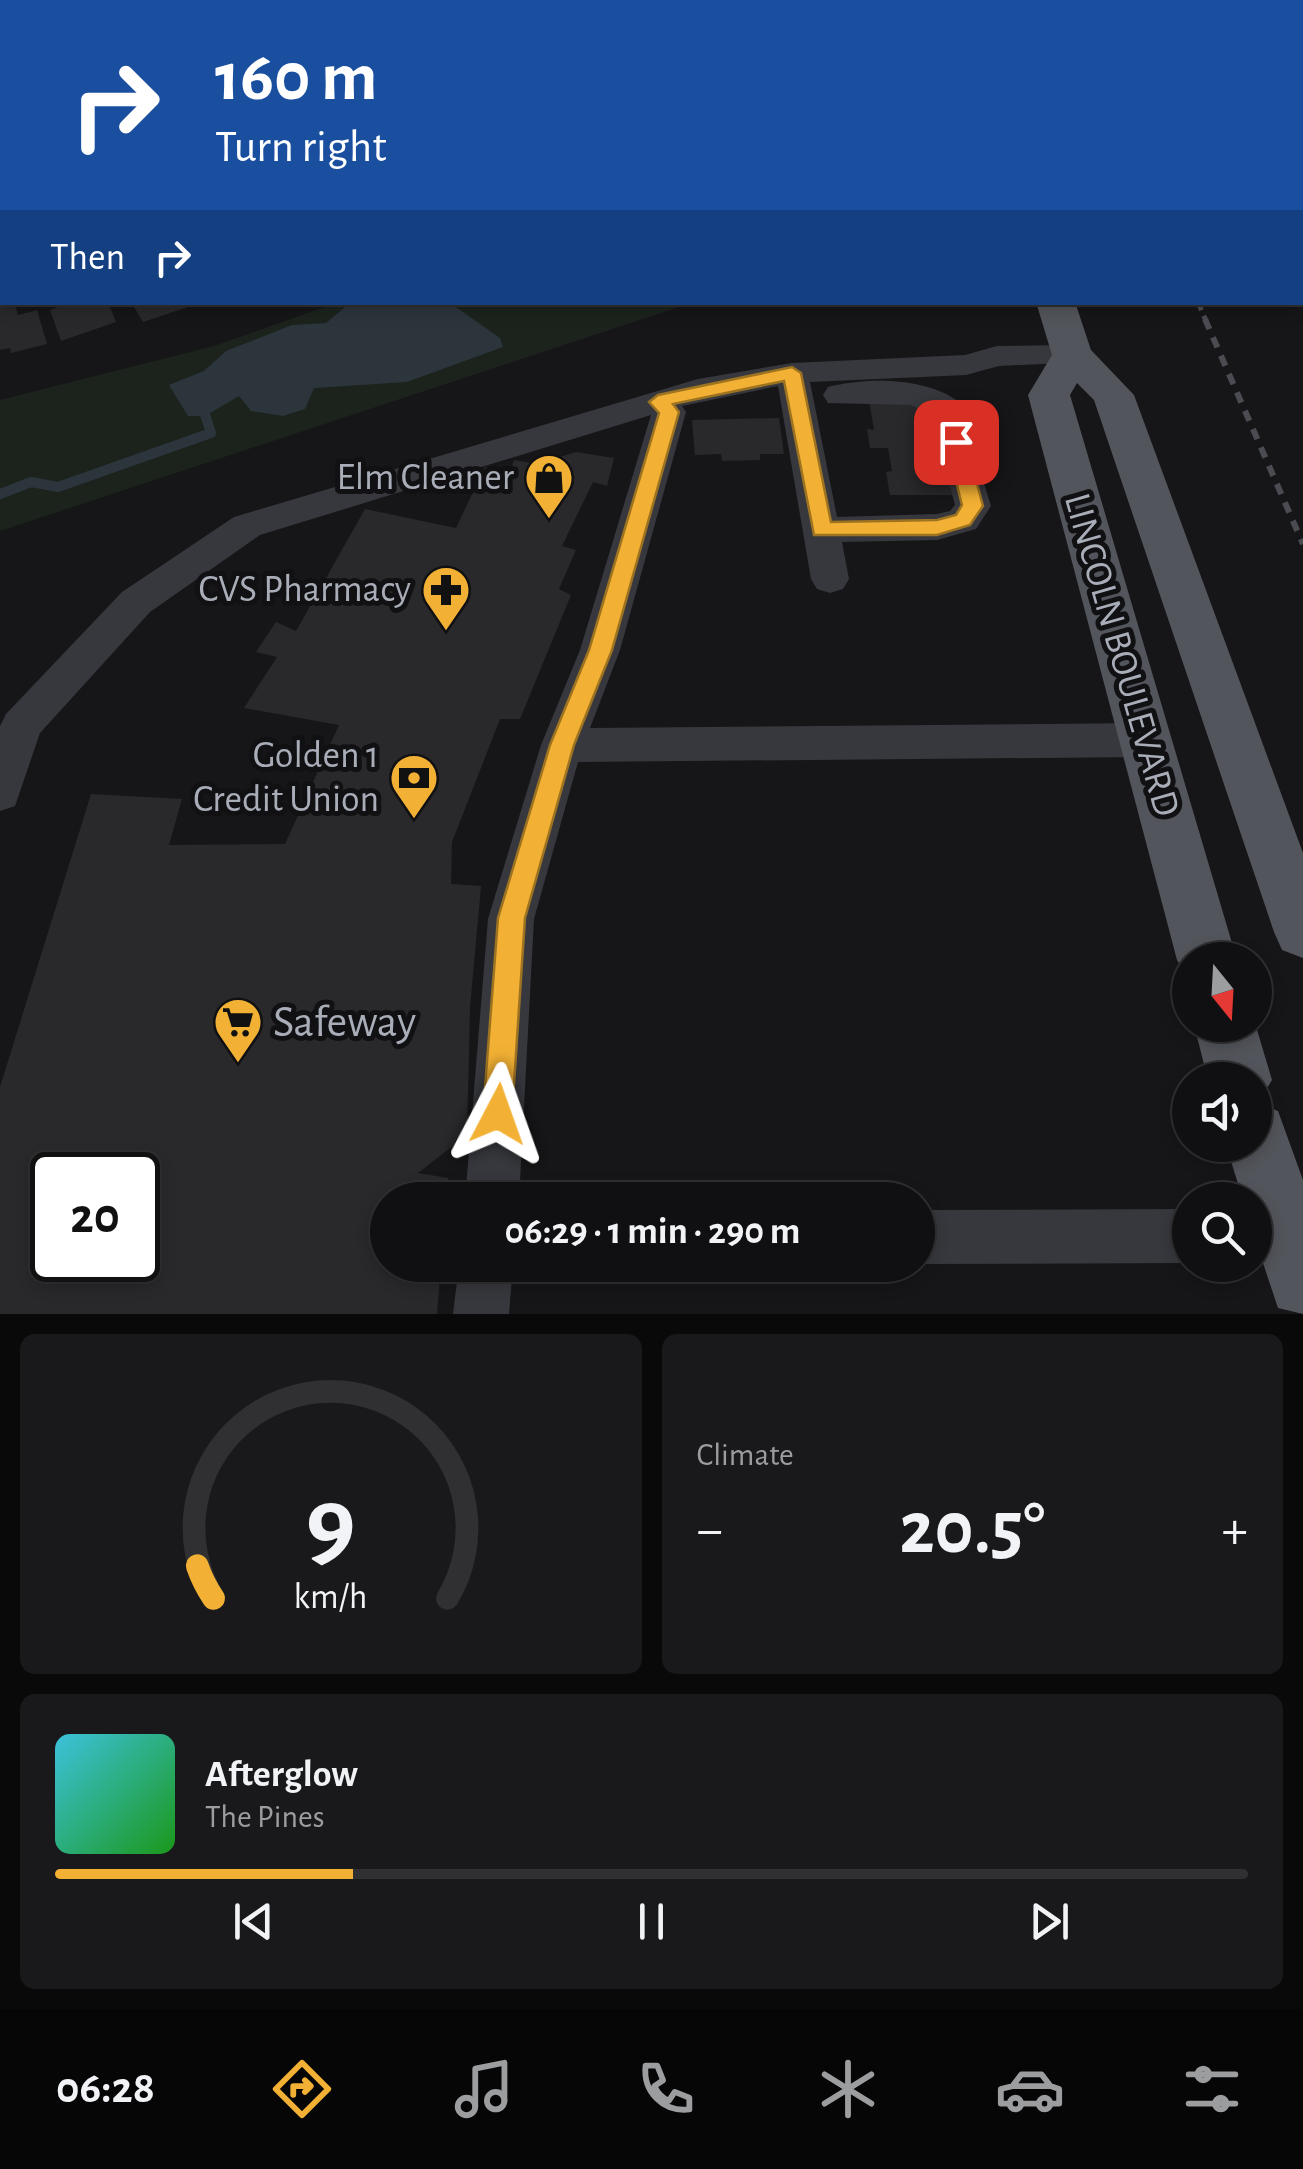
<!DOCTYPE html>
<html lang="en">
<head>
<meta charset="utf-8">
<style>
  :root { --surface:#101012; --page:#19191b; --text:#f1f3f6; --muted:#9c9d9f; --line:#303032; --accent:#f2b134 }
  body { margin:0; font-family:"Alegreya Sans",sans-serif; background:var(--page); color:var(--text); height:100vh; display:flex; flex-direction:column; font-size:38px; white-space:nowrap }
  * { box-sizing:border-box; margin:0 }
  p { font-size:32px; color:var(--muted) }
  .icon { flex:none; width:55px; height:55px; fill:none; stroke:currentColor; stroke-width:2; stroke-linecap:round; stroke-linejoin:round }
  .map { position:relative; height:1314px; overflow:hidden }
  .side { display:flex; flex-direction:column; gap:20px; padding:20px; background:#09090a; flex:1 }
  .side>* { flex:none }
  .top-card { position:absolute; left:0px; top:0px; width:1305px; height:305px; box-shadow:0 5px 15px #0003,0 0 0 2px var(--line); background:#1a4fa0; color:#fff; overflow:hidden }
  .needle { width:65px; rotate:162deg }
  .fabs { position:absolute; left:1172px; top:942px; display:grid; gap:20px }
  .fabs a { display:grid; place-items:center; width:100px; height:100px; border-radius:50%; background:var(--surface); box-shadow:0 5px 15px #0003,0 0 0 2px var(--line); font-size:50px }
  .speed { position:absolute; left:30px; top:1152px; display:flex; gap:20px; font-size:50px; font-weight:700; text-align:center }
  .speed>* { display:grid; place-content:center; width:130px; height:130px; border-radius:50%; background:var(--surface); box-shadow:0 5px 15px #0003,0 0 0 2px var(--line); line-height:1 }
  .speed .limit { border:5px solid #111; border-radius:15px; background:#fff; color:#111 }
  .pin { position:absolute; display:grid; place-items:center; width:85px; height:85px; color:#fff; margin:-42px; border-radius:20px; box-shadow:0 5px 15px #0006 }
  .me { position:absolute; width:110px; margin:-55px; rotate:4deg; stroke-linejoin:round; filter:drop-shadow(0 0 8px #0008) }
  .turn { display:flex; align-items:center; gap:35px; height:210px; padding:0 50px; font-size:45px }
  .turn .icon { width:130px; height:130px; stroke-width:2.5 }
  .turn b { display:block; font-size:70px; line-height:85px }
  .then { display:flex; align-items:center; height:95px; padding:0 50px; background:#0003; gap:20px; font-size:38px }
  .big { font-size:75px; font-weight:700; line-height:1.1 }
  .side .card { flex:1; display:flex; flex-direction:column; justify-content:center; gap:15px; min-width:0; padding:0 35px; border-radius:15px; background:var(--page) }
  .side .dial { align-items:center; gap:0 }
  .dial svg { height:260px; overflow:visible; fill:none; stroke:var(--line); stroke-width:7; stroke-linecap:round; text-anchor:middle }
  .dial text { fill:var(--text); stroke:none }
  .song { display:flex; align-items:center; gap:30px }
  .cover { width:120px; height:120px; border-radius:15px; background:linear-gradient(135deg,hsl(190 70% 55%),hsl(120 70% 35%)) }
  .played { height:10px; border-radius:5px; background:linear-gradient(90deg,var(--accent) 25%,var(--line) 25%) }
  .keys { display:flex; justify-content:space-around; direction:ltr }
  .heat { display:flex; justify-content:space-between; align-items:center; font-size:55px; direction:ltr }
  .side .tiles { flex:1; display:grid; gap:20px; grid-template-columns:1fr 1fr }
  .card:last-child { grid-column:span 2 }
  .trip { position:absolute; left:370px; top:1182px; width:565px; height:100px; border-radius:50px; background:var(--surface); box-shadow:0 5px 15px #0003,0 0 0 2px var(--line); font-weight:700; line-height:100px; text-align:center }
  .tab-bar { display:flex; height:160px; justify-content:space-around; align-items:center; background:#060607; color:var(--muted) }
  .tab-bar .icon { width:70px; height:70px }
  .tab-bar .current { color:var(--accent) }
  .tab-bar b { font-size:45px; color:var(--text) }
  .map>svg:first-child { display:block }
</style>
</head>
<body>
<div class="map">
<svg width="1303" height="1314" viewBox="0 0 1303 1314">
  <rect width="100%" height="100%" fill="#161618"/>
  <!-- green -->
  <path fill="#1c231d" d="M 336,303 L 691,303 L 0,531 L 0,400 L 214,346 Z"/>
  <!-- water -->
  <path fill="#2c353c" d="M 350,303 L 450,303 L 500,338 L 503,347 L 407,382 L 314,388 L 305,409 L 283,416 L 251,411 L 239,396 L 205,416 L 188,416 L 169,385 L 204,371 L 226,351 L 292,325 L 326,323 Z"/>
  <g fill="none" stroke-linecap="round" stroke-linejoin="round">
    <!-- stream-far1 -->
    <g stroke="#2c353c" stroke-width="8">
      <path d="M 1088,0 L 1102,1"/>
      <path d="M 1033,2 L 1044,0"/>
    </g>
    <!-- stream -->
    <path stroke="#2c353c" stroke-width="10" d="M 0,494 L 31,482 L 58,487 L 211,433 L 201,402"/>
  </g>
  <!-- building -->
  <g fill="#29292c" fill-rule="evenodd">
    <path d="M 14,302 L 18,315 L 37,310 L 47,344 L 11,353 L 10,348 L 0,350 L 0,303 Z"/>
    <path d="M 69,302 L 108,302 L 116,322 L 61,341 L 50,310 Z"/>
    <path d="M 131,302 L 192,302 L 194,305 L 143,322 Z"/>
    <path d="M 869,401 L 917,401 L 936,408 L 960,495 L 890,495 L 886,472 L 892,471 L 888,448 L 870,448 L 867,429 L 874,430 Z"/>
    <path d="M 779,418 L 784,454 L 760,454 L 760,460 L 722,461 L 721,454 L 695,455 L 692,420 Z"/>
    <path d="M 576,452 L 614,458 L 607,486 L 593,482 L 562,546 L 576,550 L 559,589 L 571,595 L 520,719 L 500,719 L 452,842 L 451,884 L 481,886 L 470,1007 L 467,1135 L 418,1173 L 448,1178 L 446,1200 L 388,1200 L 388,1265 L 441,1265 L 437,1314 L 0,1314 L 0,1087 L 91,794 L 182,799 L 169,845 L 285,844 L 339,725 L 244,708 L 277,657 L 256,652 L 276,622 L 296,631 L 365,509 L 456,528 L 485,467 L 510,473 L 514,460 L 537,464 ZM 52,1175 L 138,1175 L 138,1260 L 52,1260 Z"/>
  </g>
  <g fill="none" stroke-linecap="round" stroke-linejoin="round">
    <!-- minor -->
    <g fill="#37383d" fill-rule="evenodd">
      <rect x="0" y="263" width="2" height="18"/>
      <path d="M 1072,345 L 1084,348 L 1088,355 L 1084,362 L 999,366 L 966,375 L 810,382 L 837,517 L 937,514 L 950,511 L 955,505 L 931,415 L 911,405 L 828,403 L 823,395 L 828,387 C 867,377 926,377 959,402 L 991,506 L 976,529 L 937,540 L 842,542 L 849,579 L 843,589 L 830,593 L 817,589 L 811,579 L 778,386 L 682,406 L 686,412 L 620,650 L 590,728 L 1145,723 L 1160,728 L 1166,740 L 1160,752 L 1145,757 L 578,762 L 534,919 L 519,1200 L 465,1200 L 488,919 L 541,745 L 580,650 L 651,415 L 260,535 L 150,612 L 40,733 L 15,806 L 0,811 L 0,726 L 6,714 L 122,592 L 234,517 L 698,379 L 792,363 L 965,355 L 997,346 Z"/>
      <path d="M 1190,1209 L 1190,1263 L 918,1264 L 918,1210 Z"/>
      <path d="M 459,1265 L 513,1265 L 509,1314 L 453,1314 Z"/>
    </g>
    <!-- major -->
    <g fill="#53555c" fill-rule="evenodd">
      <path d="M 940,0 L 970,0 L 971,2 L 941,2 Z"/>
      <path d="M 1036,302 L 1075,302 L 1091,350 L 1134,395 L 1303,853 L 1303,958 L 1282,950 L 1274,932 L 1094,400 L 1077,383 L 1070,395 L 1237,960 L 1190,960 L 1190,980 L 1177,960 L 1028,395 L 1052,355 Z"/>
      <path d="M 1255,1023 L 1272,1080 L 1258,1103 L 1278,1111 L 1303,1180 L 1303,1314 L 1278,1308 L 1255,1239 L 1255,1200 L 1243,1200 L 1226,1145 L 1255,1145 L 1255,1080 L 1208,1080 L 1194,1025 Z"/>
    </g>
    <!-- rail-far1 -->
    <path stroke="#4a4c52" stroke-width="5" stroke-dasharray="9 6" stroke-linecap="butt" d="M 1198,302 L 1206,321"/>
    <!-- rail -->
    <path stroke="#4a4c52" stroke-width="6" stroke-dasharray="11 9" stroke-linecap="butt" d="M 1205,319 L 1303,544"/>
  </g>
  <!-- route -->
  <path fill="#f2b134" stroke="#9d7322" stroke-width="2.5" d="M 792,367 L 801,373 L 831,522 L 937,520 L 956,515 L 962,505 L 946,442 L 956,436 L 966,442 L 983,506 L 970,525 L 937,535 L 814,535 L 784,381 L 673,404 L 679,412 L 612,650 L 574,745 L 525,918 L 512,1114 L 508,1124 L 498,1129 L 487,1124 L 483,1114 L 498,918 L 550,745 L 589,650 L 659,413 L 649,402 L 658,395 Z"/>
  <!-- icons -->
  <defs>
    <g id="shop-pin" transform="scale(2.5)"><path d="M0 17L-7.5 6A9.5 9.5 0 1 1 7.5 6Z" fill="#f2b134" stroke="#111113"/><path d="M-5-2.5h2.3a2.7 3.5 0 0 1 5.4 0H5L5.5 6h-11ZM-1.5-2.5h3a1.5 2.3 0 0 0-3 0Z" fill="#111"/></g>
    <g id="pharmacy-pin" transform="scale(2.5)"><path d="M0 17L-7.5 6A9.5 9.5 0 1 1 7.5 6Z" fill="#f2b134" stroke="#111113"/><path d="M-2-6h4v4h4v4h-4v4h-4v-4h-4v-4h4Z" fill="#111"/></g>
    <g id="bank-pin" transform="scale(2.5)"><path d="M0 17L-7.5 6A9.5 9.5 0 1 1 7.5 6Z" fill="#f2b134" stroke="#111113"/><path d="M-6-4H6V4H-6ZM0-2.3a2.3 2.3 0 1 0 0 4.6a2.3 2.3 0 1 0 0-4.6Z" fill="#111"/></g>
    <g id="supermarket-pin" transform="scale(2.5)"><path d="M0 17L-7.5 6A9.5 9.5 0 1 1 7.5 6Z" fill="#f2b134" stroke="#111113"/><path d="M-6-5.5h2.5l.6 2H6L4.5 2H-2.5L-4.4-4H-6ZM-1.5 3.2a1.3 1.3 0 1 0 .1 0ZM3 3.2a1.3 1.3 0 1 0 .1 0Z" fill="#111"/></g>
  </defs>
  <g fill-rule="evenodd">
    <use href="#shop-pin" x="549" y="478"/>
    <use href="#pharmacy-pin" x="446" y="590"/>
    <use href="#bank-pin" x="414" y="778"/>
    <use href="#supermarket-pin" x="238" y="1022"/>
  </g>
  <g text-anchor="middle" dominant-baseline="central" stroke-width="10" stroke-linejoin="round" paint-order="stroke">
    <!-- poi labels -->
    <g font-size="38" fill="#a8adb8" stroke="#111113" text-anchor="end">
      <text x="514" y="478">Elm Cleaner</text>
      <text x="411" y="590">CVS Pharmacy</text>
      <text x="379" y="756">Golden 1<tspan x="379" dy="44">Credit Union</tspan></text>
    </g>
    <!-- street labels -->
    <g font-size="38" fill="#a8adb8" stroke="#111113">
      <text transform="translate(1121 655) rotate(74)">LINCOLN BOULEVARD</text>
    </g>
    <!-- near-poi labels -->
    <g font-size="45" fill="#a8adb8" stroke="#111113" text-anchor="start">
      <text x="273" y="1022">Safeway</text>
    </g>
  </g>
</svg>
<div class="fabs">
<a><svg class="needle" viewBox="-14 -14 28 28"><path d="M0-13l5 13h-10z" fill="#e53935"/><path d="M0 13l5-13h-10z" fill="#9c9d9f"/></svg></a>
<a><svg class="icon" aria-label="sound" viewBox="0 0 24 24"><path d="M4 9h4l5-4v14l-5-4H4zM17 9q2 3 0 6"/></svg></a>
<a><svg class="icon" aria-label="search" viewBox="0 0 24 24"><circle cx="10" cy="10" r="6"/><path d="M15 15l6 6"/></svg></a>
</div>
<div class="speed"><div class="limit">20</div></div>
<div class="pin" style="left:956px;top:442px;background:#d93025"><svg class="icon" aria-label="arrive" viewBox="0 0 24 24"><path d="M6 21V4h12l-3 4 3 4H6"/></svg></div>
<svg class="me" style="left:498px;top:1114px" viewBox="-20 -20 40 40"><path d="M0-17L14 15 0 8-14 15z" fill="#f2b134" stroke="#fff" stroke-width="4"/></svg>
<div class="trip">06:29 · 1 min · 290 m</div>
<div class="top-card">
<div class="turn"><svg class="icon" aria-label="right" viewBox="0 0 24 24"><path d="M7 20v-9h11M14 6l5 5-5 5"/></svg><div><b>160 m</b>Turn right</div></div>
<div class="then">Then<svg class="icon" aria-label="right" viewBox="0 0 24 24"><path d="M7 20v-9h11M14 6l5 5-5 5"/></svg></div>
</div>
</div>
<section class="side">
<div class="tiles">
<div class="card dial"><svg viewBox="0 0 100 80">
<path d="M14 69A42 42 0 1 1 86 69"/>
<path d="M14 69A42 42 0 0 1 9 59" stroke="#f2b134"/>
<text x="50" y="56" font-size="32" font-weight="700">9</text>
<text x="50" y="72" font-size="11">km/h</text>
</svg></div>
<div class="card"><p>Climate</p>
<div class="heat"><a>−</a><b class="big">20.5°</b><a>+</a></div>
</div>
<div class="card">
<div class="song"><i class="cover"></i><div><b>Afterglow</b><p>The Pines</p></div></div>
<div class="played"></div>
<div class="keys"><svg class="icon" aria-label="previous" viewBox="0 0 24 24"><path d="M18 5L8 12l10 7zM5 5v14"/></svg><svg class="icon" aria-label="pause" viewBox="0 0 24 24"><path d="M8 5v14M16 5v14"/></svg><svg class="icon" aria-label="next" viewBox="0 0 24 24"><path d="M6 5l10 7-10 7zM19 5v14"/></svg></div>
</div>
</div>
</section>
<nav class="tab-bar">
<b>06:28</b>
<svg class="icon current" aria-label="directions" viewBox="0 0 24 24"><path d="M12 3l9 9-9 9-9-9zM9 14v-3h6M13 9l2 2-2 2"/></svg>
<svg class="icon" aria-label="music" viewBox="0 0 24 24"><path d="M9 18V5l10-2v13"/><circle cx="6" cy="18" r="3"/><circle cx="16" cy="16" r="3"/></svg>
<svg class="icon" aria-label="phone" viewBox="0 0 24 24"><path d="M5 4h4l2 5-3 2q2 4 5 5l2-3 5 2v4C11 20 4 13 5 4z"/></svg>
<svg class="icon" aria-label="climate" viewBox="0 0 24 24"><path d="M12 3v18M4 7l16 10M4 17L20 7"/></svg>
<svg class="icon" aria-label="car" viewBox="0 0 24 24"><path d="M5 17H2v-5l4-1 3-4h7l3 4 3 1v5h-3M9 17h6M6 11h13"/><circle cx="7" cy="17" r="2"/><circle cx="17" cy="17" r="2"/></svg>
<svg class="icon" aria-label="filters" viewBox="0 0 24 24"><path d="M4 7h16M4 17h16"/><circle cx="9" cy="7" r="2"/><circle cx="15" cy="17" r="2"/></svg>
</nav>
</body>
</html>
